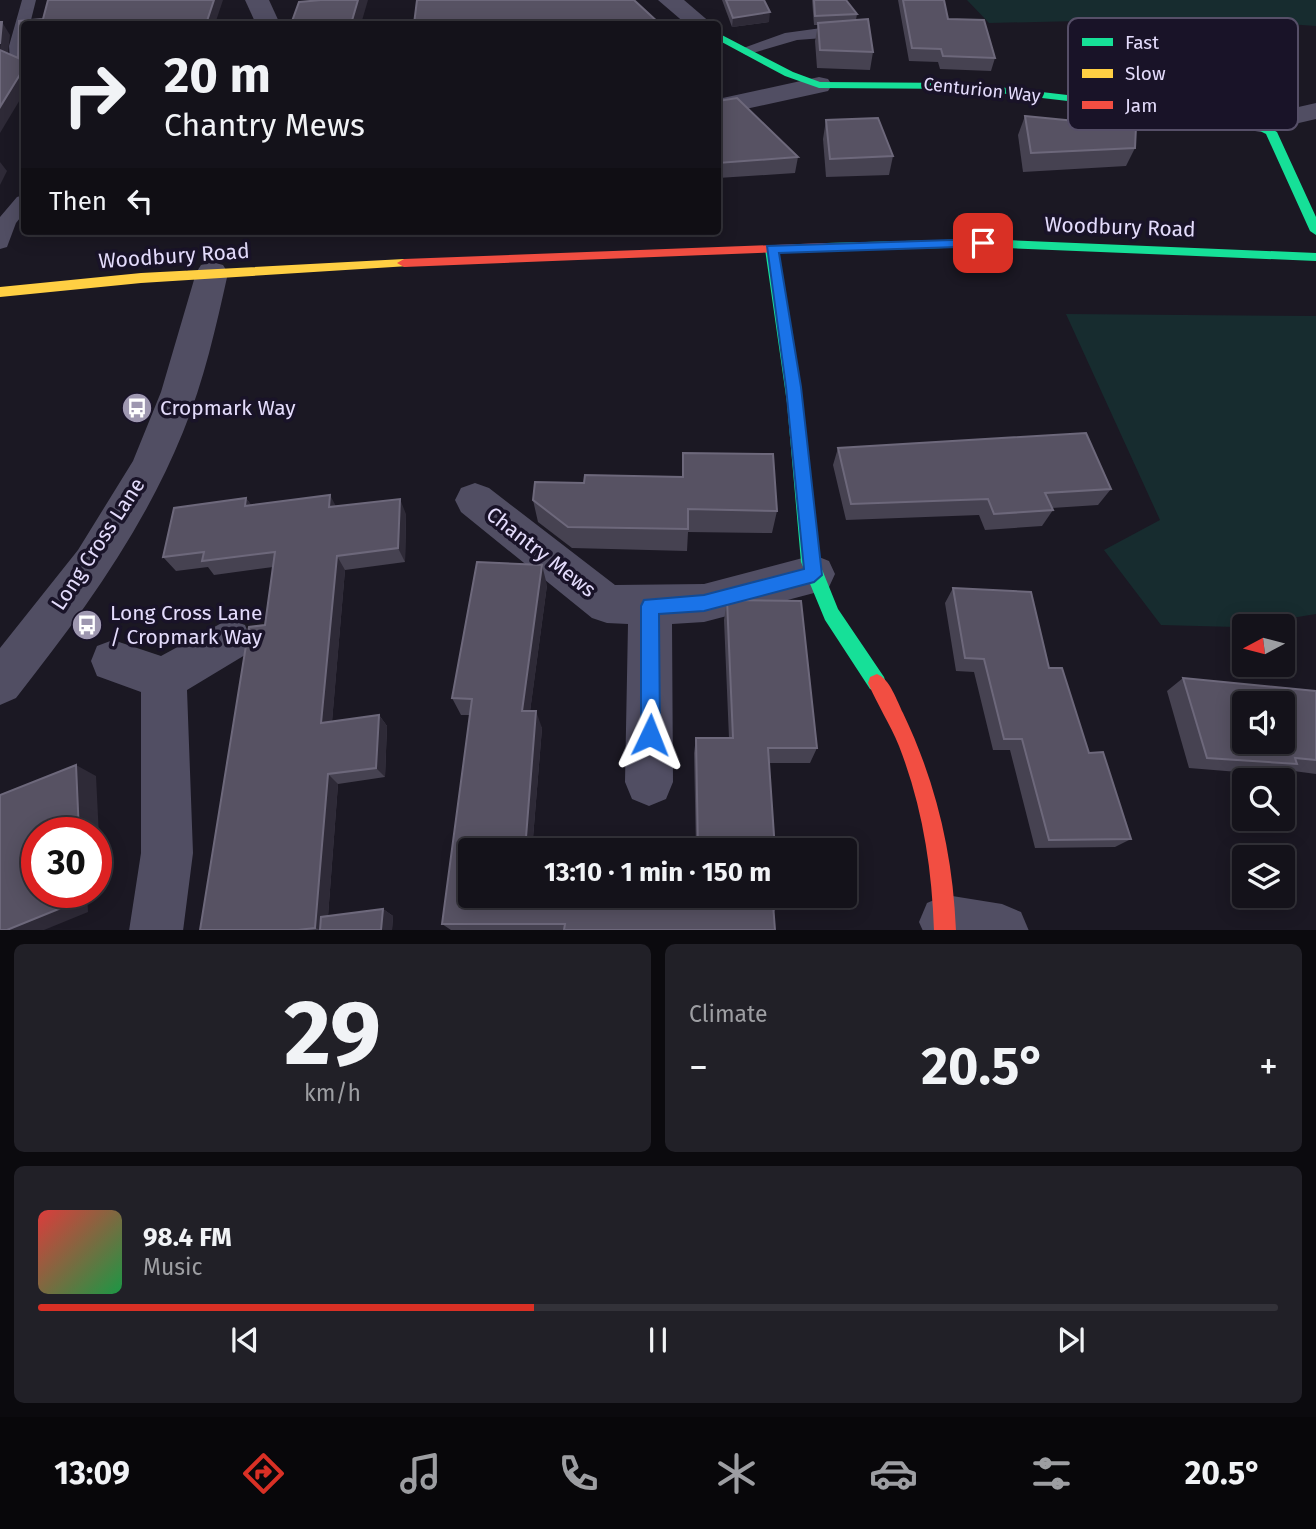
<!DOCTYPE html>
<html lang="en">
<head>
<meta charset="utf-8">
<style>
  :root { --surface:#14121a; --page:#212027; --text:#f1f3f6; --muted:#9d9ea2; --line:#333239; --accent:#d93025 }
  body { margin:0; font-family:"Fira Sans",sans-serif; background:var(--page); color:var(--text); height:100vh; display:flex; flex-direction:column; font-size:26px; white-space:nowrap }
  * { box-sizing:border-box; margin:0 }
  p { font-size:23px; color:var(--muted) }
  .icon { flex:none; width:38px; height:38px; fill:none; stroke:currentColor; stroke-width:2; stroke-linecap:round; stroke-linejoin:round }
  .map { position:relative; height:930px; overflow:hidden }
  .details { display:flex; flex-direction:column; gap:14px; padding:14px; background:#0b0a0e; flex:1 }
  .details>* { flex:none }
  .hud { position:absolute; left:21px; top:21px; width:700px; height:214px; border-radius:7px; box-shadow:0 4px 18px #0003,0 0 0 2px var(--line); background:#14121a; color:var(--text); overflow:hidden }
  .needle { width:46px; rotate:263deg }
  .buttons { position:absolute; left:1232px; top:614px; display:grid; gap:14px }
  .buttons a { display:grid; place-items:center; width:63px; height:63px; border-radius:7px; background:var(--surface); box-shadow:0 4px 18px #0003,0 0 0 2px var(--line); font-size:35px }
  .speed { position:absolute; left:21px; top:817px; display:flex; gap:14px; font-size:35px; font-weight:700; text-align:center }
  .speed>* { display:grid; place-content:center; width:91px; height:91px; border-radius:50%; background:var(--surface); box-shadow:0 4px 18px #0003,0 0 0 2px var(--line); line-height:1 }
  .speed .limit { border:10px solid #d22; background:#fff; color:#111 }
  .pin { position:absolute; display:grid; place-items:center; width:60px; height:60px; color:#fff; margin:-30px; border-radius:14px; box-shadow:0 4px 10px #0006 }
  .me { position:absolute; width:77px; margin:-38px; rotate:2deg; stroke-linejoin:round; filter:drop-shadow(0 0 5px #0008) }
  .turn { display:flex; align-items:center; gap:24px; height:147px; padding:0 28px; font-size:32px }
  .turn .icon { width:91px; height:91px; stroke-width:2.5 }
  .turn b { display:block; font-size:49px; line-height:60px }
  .then { display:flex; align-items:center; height:66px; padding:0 28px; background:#0003; gap:14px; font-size:26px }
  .big { font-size:52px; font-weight:700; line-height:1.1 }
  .details .card { flex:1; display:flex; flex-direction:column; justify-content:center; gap:10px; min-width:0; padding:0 24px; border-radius:10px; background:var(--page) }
  .details .dial { align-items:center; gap:0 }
  .dial b { font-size:91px; line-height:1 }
  .song { display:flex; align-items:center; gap:21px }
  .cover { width:84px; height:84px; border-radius:10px; background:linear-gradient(135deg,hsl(0 70% 55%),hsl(140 70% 35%)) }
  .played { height:7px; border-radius:4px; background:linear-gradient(90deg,var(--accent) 40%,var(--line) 40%) }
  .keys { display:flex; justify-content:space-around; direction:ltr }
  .heat { display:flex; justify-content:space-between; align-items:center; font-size:38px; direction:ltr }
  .details .tiles { flex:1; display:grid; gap:14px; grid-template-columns:1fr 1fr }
  .card:last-child { grid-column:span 2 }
  .trip { position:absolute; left:458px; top:838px; width:399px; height:70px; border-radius:7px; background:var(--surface); box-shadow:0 4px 18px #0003,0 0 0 2px var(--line); font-weight:700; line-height:70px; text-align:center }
  .tab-bar { display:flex; height:112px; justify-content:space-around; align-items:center; background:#08070a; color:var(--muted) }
  .tab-bar .icon { width:49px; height:49px }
  .tab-bar .selected { color:var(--accent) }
  .tab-bar b { font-size:32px; color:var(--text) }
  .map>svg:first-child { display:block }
</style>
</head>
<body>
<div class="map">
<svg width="1316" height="931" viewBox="0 0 1316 931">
  <rect width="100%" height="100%" fill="#1b1823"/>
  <!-- green -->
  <g fill="#172c2f">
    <path d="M 967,0 L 1316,0 L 1316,26 L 1205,18 L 989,23 Z"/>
    <path d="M 1066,314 L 1316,316 L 1316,614 L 1236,627 L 1161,625 L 1104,550 L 1160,520 Z"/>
  </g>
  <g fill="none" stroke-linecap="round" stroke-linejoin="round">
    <!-- lane -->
    <g fill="#514e63" fill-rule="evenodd">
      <path d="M 22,0 L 36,0 L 30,24 L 24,24 L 24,69 L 10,62 L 9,46 Z"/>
      <path d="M 836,26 L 850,26 L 858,31 L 850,36 L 797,40 L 746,55 L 738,50 L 785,33 Z"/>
      <path d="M 24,195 L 24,213 L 16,223 L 7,247 L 0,249 L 0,217 L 17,197 Z"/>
    </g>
    <!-- street -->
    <g fill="#514e63" fill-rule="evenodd">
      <path d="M 245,0 L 269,0 L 280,24 L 256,24 Z"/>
      <path d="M 658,0 L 684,0 L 712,24 L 686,24 Z"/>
      <path d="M 819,77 L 828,79 L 832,85 L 828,91 L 718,115 L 718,99 Z"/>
      <path d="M 1316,103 L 1316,119 L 1260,132 L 1250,130 L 1246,124 L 1250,118 Z"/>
      <path d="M 212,262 L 223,265 L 228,273 C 216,327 204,381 183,432 C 143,531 81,615 16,698 L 0,705 L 0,648 L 78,550 L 133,461 L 161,392 L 196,273 L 201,265 Z"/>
      <path d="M 475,483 L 489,488 L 615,585 L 704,584 L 814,555 L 829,561 L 835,574 L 829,587 L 814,593 L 704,622 L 672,624 L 673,782 L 666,799 L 649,806 L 632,799 L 625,782 L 628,624 L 607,623 L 592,618 L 461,512 L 455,500 L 461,488 Z"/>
      <path d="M 229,619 L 245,625 L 251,640 L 245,655 L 187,690 L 193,853 L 183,931 L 129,931 L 141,853 L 141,692 L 97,676 L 91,661 L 97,646 L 113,640 L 161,656 Z"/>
      <path d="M 946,895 L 1002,904 L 1021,912 L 1029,931 L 923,931 L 919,922 L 927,903 Z"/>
    </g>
    <!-- fast -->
    <g fill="#16e098" fill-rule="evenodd">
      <path d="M 718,33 L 793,72 L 820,82 L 964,83 L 1247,116 L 1277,132 L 1316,217 L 1316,235 L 1310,231 L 1266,134 L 1240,121 L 964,89 L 819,88 L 785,76 L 718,40 Z"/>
      <path d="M 983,239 L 1316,253 L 1316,261 L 983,247 L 826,251 L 820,247 L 826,243 Z"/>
      <path d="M 771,245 L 777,249 L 801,403 L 819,562 L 838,609 L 884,677 L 886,683 L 884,689 L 877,692 L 870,689 L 825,620 L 801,562 L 787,403 L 765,249 Z"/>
    </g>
    <!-- slow -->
    <path fill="#ffcf43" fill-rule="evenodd" d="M 404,259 L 411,263 L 409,266 L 141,283 L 0,297 L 0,287 L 141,273 Z"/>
    <!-- jam -->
    <g fill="#f24e42" fill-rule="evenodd">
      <path d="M 826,243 L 831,244 L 831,250 L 404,267 L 397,263 L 404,259 Z"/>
      <path d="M 877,674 C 890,679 897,701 903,713 C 936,782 953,854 956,931 L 934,931 C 932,867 922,805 899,746 C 890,724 877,704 868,683 L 870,677 Z"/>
    </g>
  </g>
  <!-- wall -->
  <g fill="#464251">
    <path d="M 722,0 L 764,0 L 769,22 L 732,27 Z"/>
    <path d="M 812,0 L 846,0 L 857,14 L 856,20 L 873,52 L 870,70 L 817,68 L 815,41 L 818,25 L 814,25 Z"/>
    <path d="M 898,0 L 944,0 L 948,19 L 995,58 L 991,71 L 940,69 L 938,62 L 909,61 Z"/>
    <path d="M 718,101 L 798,157 L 795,173 L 718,178 Z"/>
    <path d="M 1025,116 L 1135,148 L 1126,166 L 1023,172 L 1018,135 Z"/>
    <path d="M 826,120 L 893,156 L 889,175 L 826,177 L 823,139 Z"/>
    <path d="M 838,448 L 1111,489 L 1098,505 L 1052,508 L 1053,510 L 1042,526 L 985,530 L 979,515 L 846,520 L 833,465 Z"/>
    <path d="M 683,453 L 777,511 L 772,533 L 688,532 L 687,551 L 572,548 L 538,522 L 533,500 L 584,483 L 682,477 Z"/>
    <path d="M 246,498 L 251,505 L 336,506 L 406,514 L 405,562 L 345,570 L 332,721 L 379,715 L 387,726 L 385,777 L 338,784 L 328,916 L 383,909 L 393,916 L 392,930 L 200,930 L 265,625 L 273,567 L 214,575 L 208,567 L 176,571 L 163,557 Z"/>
    <path d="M 547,585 L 530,711 L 542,728 L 532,850 L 471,850 L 471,896 L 779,904 L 774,912 L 775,930 L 451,930 L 442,924 L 470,715 L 461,715 L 452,698 Z"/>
    <path d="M 953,588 L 1049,668 L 1089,753 L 1131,839 L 1115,847 L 1035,848 L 1010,750 L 993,750 L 974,672 L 956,671 L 945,603 Z"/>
    <path d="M 727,600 L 817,748 L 810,763 L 769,763 L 775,850 L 696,850 L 694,753 L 696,738 L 729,738 L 724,620 Z"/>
    <path d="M 1183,678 L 1316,691 L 1316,774 L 1286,770 L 1276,775 L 1189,768 L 1167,691 Z"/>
  </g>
  <!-- shaded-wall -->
  <g fill="#2e2a37">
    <path d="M 214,0 L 223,0 L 215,24 L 206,24 Z"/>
    <path d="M 358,0 L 368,0 L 361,24 L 351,24 Z"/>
    <path d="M 770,12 L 769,22 L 732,27 L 733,18 Z"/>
    <path d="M 2,22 L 10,35 L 7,62 L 0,51 Z"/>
    <path d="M 24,68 L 24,93 L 0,133 L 0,107 Z"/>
    <path d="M 0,162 L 7,171 L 0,185 Z"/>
    <path d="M 330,495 L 338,510 L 329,507 Z"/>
    <path d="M 246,498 L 257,513 L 245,506 Z"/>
    <path d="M 400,499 L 406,514 L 405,562 L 398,548 Z"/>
    <path d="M 337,556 L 345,570 L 331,734 L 321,723 Z"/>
    <path d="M 542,565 L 547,585 L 528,727 L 522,711 Z"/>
    <path d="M 536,711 L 542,728 L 532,850 L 525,850 Z"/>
    <path d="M 379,715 L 387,726 L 385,777 L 376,768 Z"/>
    <path d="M 76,765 L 96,776 L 100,857 L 96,859 L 96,833 L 79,833 Z"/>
    <path d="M 328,774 L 338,784 L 327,930 L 321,930 L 315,928 Z"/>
    <path d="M 66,892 L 87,892 L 88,912 L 44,930 L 7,930 Z"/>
    <path d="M 383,909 L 393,916 L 392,930 L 381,930 Z"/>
  </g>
  <!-- building -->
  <g fill="#575263" stroke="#6d687b" stroke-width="2" fill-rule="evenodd">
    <path d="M 48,0 L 214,0 L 206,24 L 24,24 L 24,68 L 0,107 L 0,50 L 18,58 L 19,21 L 43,19 Z"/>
    <path d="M 321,0 L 358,0 L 351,24 L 291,24 L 299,2 Z"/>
    <path d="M 417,0 L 634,0 L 660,24 L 414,24 Z"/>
    <path d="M 726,0 L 764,0 L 770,12 L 733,18 Z"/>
    <path d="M 814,0 L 846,0 L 857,14 L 815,16 Z"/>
    <path d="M 903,0 L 944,0 L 948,19 L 984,20 L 995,58 L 943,56 L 941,49 L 912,48 Z"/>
    <path d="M 868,19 L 873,52 L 820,50 L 818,23 Z"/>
    <path d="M 0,22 L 2,22 L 0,44 Z"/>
    <path d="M 737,98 L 798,157 L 718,163 L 718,101 Z"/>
    <path d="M 1025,116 L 1136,127 L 1135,148 L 1031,153 Z"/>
    <path d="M 878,118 L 893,156 L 830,159 L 826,120 Z"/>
    <path d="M 1086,433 L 1111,489 L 1045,493 L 1053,510 L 994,514 L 988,499 L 851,504 L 838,448 Z"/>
    <path d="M 683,453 L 773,454 L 777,511 L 688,509 L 688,529 L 568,527 L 533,500 L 535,482 L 584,483 L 585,475 L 683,477 Z"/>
    <path d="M 330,495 L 329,507 L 400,499 L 398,548 L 337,556 L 321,723 L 379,715 L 376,768 L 328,774 L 315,928 L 298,930 L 200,930 L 249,627 L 265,625 L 275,552 L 202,561 L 204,552 L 163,557 L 174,508 L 246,498 L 245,506 Z"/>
    <path d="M 477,562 L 542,565 L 522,711 L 536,711 L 525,850 L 471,850 L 471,896 L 778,896 L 779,904 L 773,904 L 775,930 L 564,930 L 565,924 L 442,924 L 472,699 L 452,698 Z"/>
    <path d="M 953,588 L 1031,592 L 1049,668 L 1062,668 L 1089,753 L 1103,752 L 1131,839 L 1049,840 L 1022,739 L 1004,739 L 984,659 L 965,658 Z"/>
    <path d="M 727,600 L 801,601 L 817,748 L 768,748 L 775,850 L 698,850 L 696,738 L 733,738 Z"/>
    <path d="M 1183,678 L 1316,691 L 1316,760 L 1295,758 L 1297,764 L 1207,758 ZM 1244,704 L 1283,704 L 1283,742 L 1244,742 Z"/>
    <path d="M 76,765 L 79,833 L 37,833 L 37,892 L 66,892 L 66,906 L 7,930 L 0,930 L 0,795 Z"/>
    <path d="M 383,909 L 381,930 L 320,930 L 321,917 Z"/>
  </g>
  <!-- route -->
  <path fill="#1a73e8" stroke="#114b97" stroke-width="2" d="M 983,239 L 989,243 L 987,246 L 779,253 L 801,387 L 822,575 L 814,582 L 704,611 L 659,614 L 660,735 L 657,742 L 650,745 L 643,742 L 641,735 L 641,606 L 644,600 L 704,595 L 804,569 L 786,387 L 767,246 Z"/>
  <!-- icons -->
  <defs>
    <g id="bus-disc" transform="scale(1.575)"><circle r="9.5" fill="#9e97b0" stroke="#191328"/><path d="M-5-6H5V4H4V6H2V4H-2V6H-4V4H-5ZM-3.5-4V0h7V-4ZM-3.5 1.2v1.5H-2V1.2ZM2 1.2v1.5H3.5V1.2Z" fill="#fff"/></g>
  </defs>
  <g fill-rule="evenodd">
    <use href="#bus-disc" x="137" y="408"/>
    <use href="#bus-disc" x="87" y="625"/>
  </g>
  <g text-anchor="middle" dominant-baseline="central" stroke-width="7" stroke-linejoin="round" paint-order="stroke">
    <!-- far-street labels -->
    <g font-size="18" fill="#e4dcfc" stroke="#191328">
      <text transform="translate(982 90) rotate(6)">Centurion Way</text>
    </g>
    <!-- street labels -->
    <g font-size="21" fill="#e4dcfc" stroke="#191328">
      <text transform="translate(1120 227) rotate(2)">Woodbury Road</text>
      <text transform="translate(174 256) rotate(-4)">Woodbury Road</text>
      <text transform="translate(98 544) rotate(-57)">Long Cross Lane</text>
      <text transform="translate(541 552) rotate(38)">Chantry Mews</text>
    </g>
    <!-- poi labels -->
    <g font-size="21" fill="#e4dcfc" stroke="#191328" text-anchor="start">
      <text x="160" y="408">Cropmark Way</text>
      <text x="110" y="613">Long Cross Lane<tspan x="110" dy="24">/ Cropmark Way</tspan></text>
    </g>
  </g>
  <!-- legend -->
  <rect x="1068" y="18" width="230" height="112" rx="10" fill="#191328" stroke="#564f68" stroke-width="2"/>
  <rect x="1082" y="38" width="31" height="8" fill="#16e098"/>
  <rect x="1082" y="69" width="31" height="9" fill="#ffcf43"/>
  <rect x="1082" y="101" width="31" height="8" fill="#f24e42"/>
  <g font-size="19" fill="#e4dcfc">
    <text x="1125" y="49">Fast</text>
    <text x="1125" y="80">Slow</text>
    <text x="1125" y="112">Jam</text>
  </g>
</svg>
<div class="buttons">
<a><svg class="needle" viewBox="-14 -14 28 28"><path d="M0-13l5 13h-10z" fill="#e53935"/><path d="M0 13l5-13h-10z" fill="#9d9ea2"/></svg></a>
<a><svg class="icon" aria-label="sound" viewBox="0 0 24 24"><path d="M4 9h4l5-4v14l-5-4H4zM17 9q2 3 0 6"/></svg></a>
<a><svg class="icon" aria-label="search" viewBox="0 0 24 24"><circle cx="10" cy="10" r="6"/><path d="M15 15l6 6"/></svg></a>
<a><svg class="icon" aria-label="layers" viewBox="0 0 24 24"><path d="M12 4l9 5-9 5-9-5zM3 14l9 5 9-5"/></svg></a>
</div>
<div class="speed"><div class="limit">30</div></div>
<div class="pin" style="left:983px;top:243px;background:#d93025"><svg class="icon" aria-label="arrive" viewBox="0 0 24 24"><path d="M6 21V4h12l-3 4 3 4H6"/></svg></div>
<svg class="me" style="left:650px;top:735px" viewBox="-20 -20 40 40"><path d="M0-17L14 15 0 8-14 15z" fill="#1a73e8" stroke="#fff" stroke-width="4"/></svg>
<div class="trip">13:10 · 1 min · 150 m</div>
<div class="hud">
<div class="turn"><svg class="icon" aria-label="right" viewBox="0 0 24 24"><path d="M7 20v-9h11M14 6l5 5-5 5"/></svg><div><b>20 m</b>Chantry Mews</div></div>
<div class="then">Then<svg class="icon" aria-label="left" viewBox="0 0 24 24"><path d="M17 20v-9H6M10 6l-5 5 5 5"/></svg></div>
</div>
</div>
<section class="details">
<div class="tiles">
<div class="card dial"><b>29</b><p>km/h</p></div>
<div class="card"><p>Climate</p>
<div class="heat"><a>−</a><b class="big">20.5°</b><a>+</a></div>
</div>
<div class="card">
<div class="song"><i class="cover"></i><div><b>98.4 FM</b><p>Music</p></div></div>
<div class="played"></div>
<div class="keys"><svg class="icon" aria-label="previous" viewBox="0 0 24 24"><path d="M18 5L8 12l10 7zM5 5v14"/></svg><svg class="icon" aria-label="pause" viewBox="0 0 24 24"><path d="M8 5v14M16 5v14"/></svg><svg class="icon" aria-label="next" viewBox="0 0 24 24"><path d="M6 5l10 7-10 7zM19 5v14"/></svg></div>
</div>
</div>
</section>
<nav class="tab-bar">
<b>13:09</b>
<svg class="icon selected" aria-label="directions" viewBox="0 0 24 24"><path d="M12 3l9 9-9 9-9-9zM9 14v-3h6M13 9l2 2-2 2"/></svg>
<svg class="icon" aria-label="music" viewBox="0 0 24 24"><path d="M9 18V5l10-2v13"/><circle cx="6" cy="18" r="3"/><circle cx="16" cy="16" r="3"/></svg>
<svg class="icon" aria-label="phone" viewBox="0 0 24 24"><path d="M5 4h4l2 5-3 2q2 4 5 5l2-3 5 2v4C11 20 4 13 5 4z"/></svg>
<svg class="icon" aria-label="climate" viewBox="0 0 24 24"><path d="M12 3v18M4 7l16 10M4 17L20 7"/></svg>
<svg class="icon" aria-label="car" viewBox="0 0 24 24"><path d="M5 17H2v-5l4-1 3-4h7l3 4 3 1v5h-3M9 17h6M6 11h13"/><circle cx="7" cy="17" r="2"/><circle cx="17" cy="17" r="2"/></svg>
<svg class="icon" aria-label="filters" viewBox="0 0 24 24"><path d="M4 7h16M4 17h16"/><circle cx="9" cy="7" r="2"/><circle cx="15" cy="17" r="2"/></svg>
<b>20.5°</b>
</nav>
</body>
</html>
